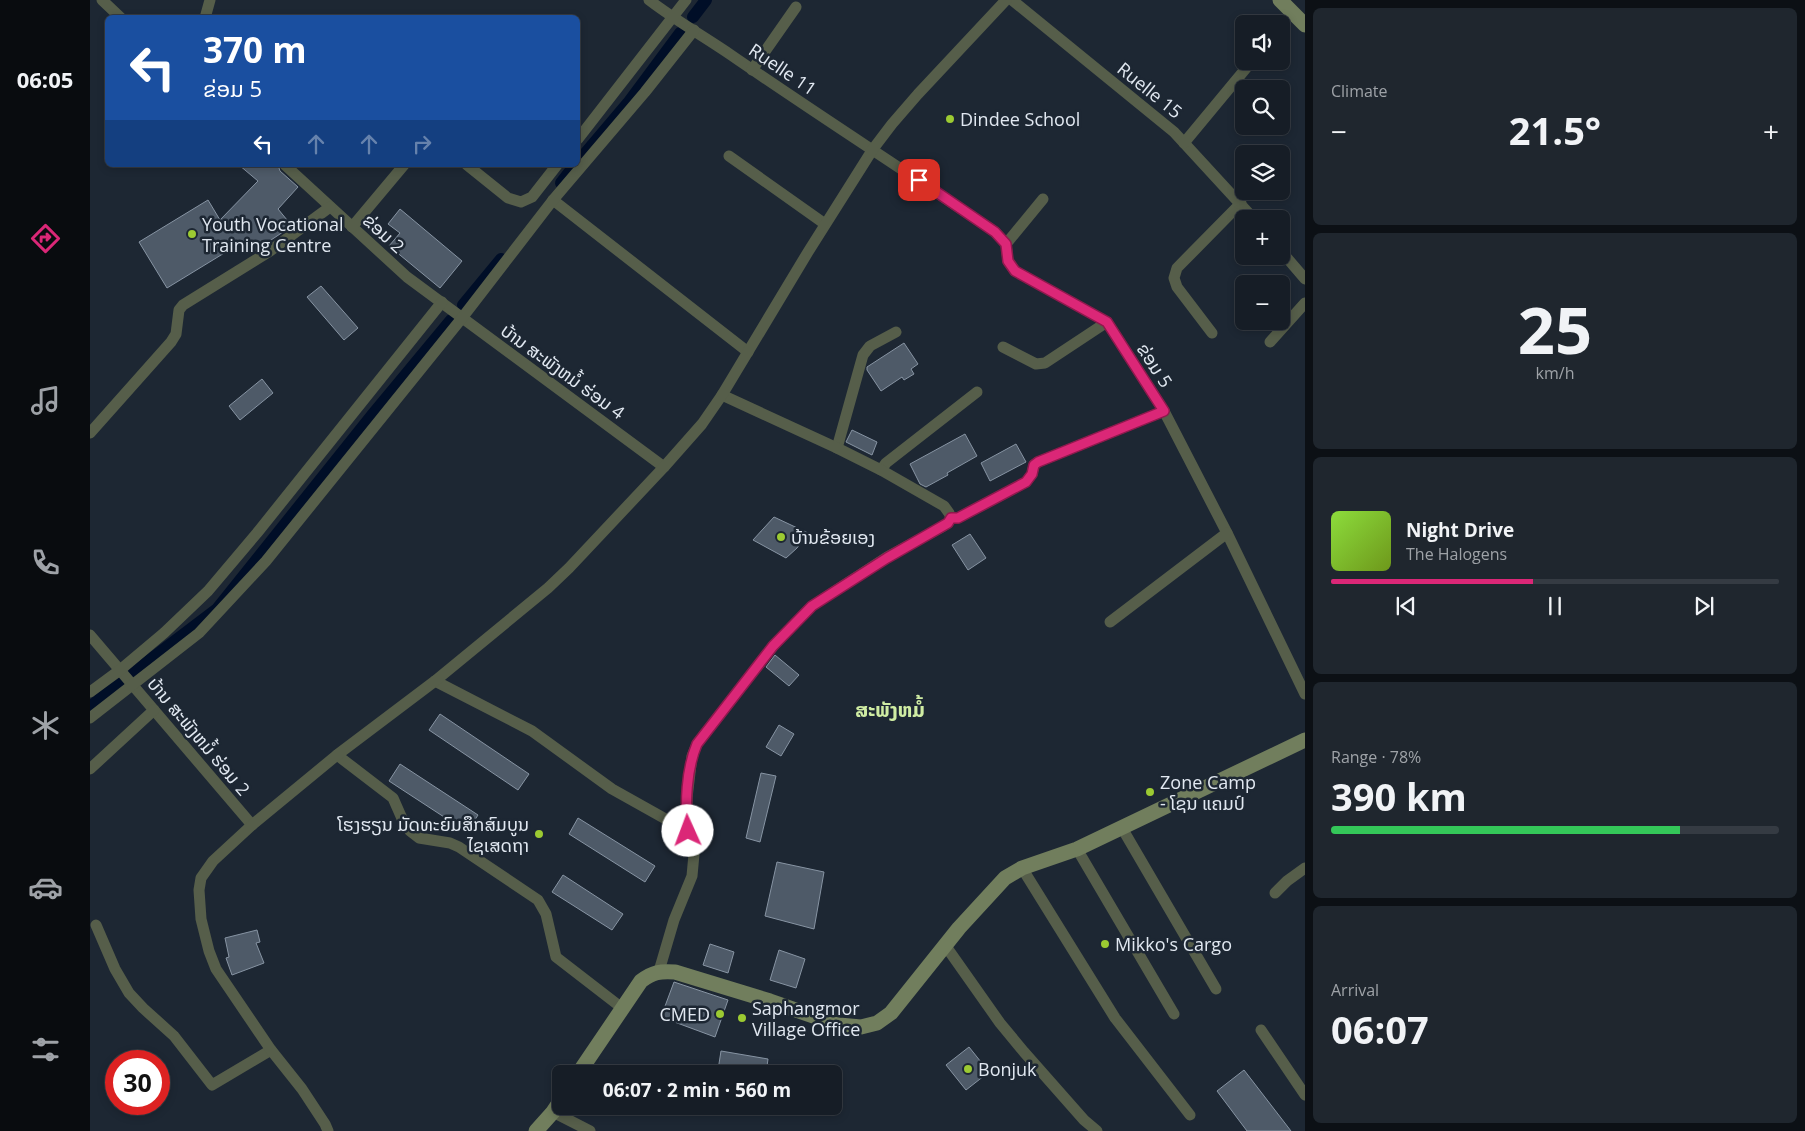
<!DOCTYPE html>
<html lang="en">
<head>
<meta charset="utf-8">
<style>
  :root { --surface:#161d26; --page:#1f262e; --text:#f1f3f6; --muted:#9ea2a7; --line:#353b43; --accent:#db2777 }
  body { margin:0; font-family:"Open Sans","Noto Sans Lao",sans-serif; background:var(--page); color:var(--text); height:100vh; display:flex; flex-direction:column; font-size:19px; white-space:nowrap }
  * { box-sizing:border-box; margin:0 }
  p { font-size:16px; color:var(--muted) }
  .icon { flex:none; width:28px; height:28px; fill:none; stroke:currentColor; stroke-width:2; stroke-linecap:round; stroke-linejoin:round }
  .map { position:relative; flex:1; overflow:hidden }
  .side { display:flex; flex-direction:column; gap:8px; padding:8px; background:#0c1015; width:500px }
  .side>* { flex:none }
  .top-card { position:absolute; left:15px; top:15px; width:475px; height:152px; border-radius:8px; box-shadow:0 2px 8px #0003,0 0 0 1px var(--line); background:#1a4fa0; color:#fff; overflow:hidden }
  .controls { position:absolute; left:1145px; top:15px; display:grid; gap:10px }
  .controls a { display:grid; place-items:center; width:55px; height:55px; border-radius:8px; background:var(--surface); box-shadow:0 2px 8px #0003,0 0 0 1px var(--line); font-size:25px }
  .speed { position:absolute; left:15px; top:1050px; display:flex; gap:10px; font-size:25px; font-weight:700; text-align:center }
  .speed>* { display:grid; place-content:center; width:65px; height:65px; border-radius:50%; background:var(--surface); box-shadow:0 2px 8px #0003,0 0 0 1px var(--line); line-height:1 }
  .speed .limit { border:8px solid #d22; background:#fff; color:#111 }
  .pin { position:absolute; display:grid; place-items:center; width:42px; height:42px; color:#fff; margin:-21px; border-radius:10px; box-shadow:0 2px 8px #0006 }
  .me { position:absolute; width:55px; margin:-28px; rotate:358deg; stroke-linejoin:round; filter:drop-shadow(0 0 4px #0008) }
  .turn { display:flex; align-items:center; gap:18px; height:105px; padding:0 15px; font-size:22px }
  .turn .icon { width:65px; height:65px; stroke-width:2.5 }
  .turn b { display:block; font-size:35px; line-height:42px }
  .lanes { display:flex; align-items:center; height:48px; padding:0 15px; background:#0003; justify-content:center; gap:25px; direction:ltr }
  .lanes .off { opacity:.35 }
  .big { font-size:38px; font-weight:700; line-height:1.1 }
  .side .tile { flex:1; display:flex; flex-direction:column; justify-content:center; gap:8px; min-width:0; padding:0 18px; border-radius:8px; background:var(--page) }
  .side .dial { align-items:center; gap:0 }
  .dial b { font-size:65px; line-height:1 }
  .song { display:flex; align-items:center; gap:15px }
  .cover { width:60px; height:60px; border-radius:8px; background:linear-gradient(135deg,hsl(90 70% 55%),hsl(80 70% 35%)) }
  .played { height:5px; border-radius:2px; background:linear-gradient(90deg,var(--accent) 45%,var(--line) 45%) }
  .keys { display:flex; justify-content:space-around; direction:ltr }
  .heat { display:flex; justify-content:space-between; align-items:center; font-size:28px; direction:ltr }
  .charge { height:8px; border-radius:4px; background:linear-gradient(90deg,#34c759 78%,var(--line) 0) }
  .trip { position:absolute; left:462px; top:1065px; width:290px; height:50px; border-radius:8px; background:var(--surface); box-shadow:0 2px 8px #0003,0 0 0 1px var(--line); font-weight:700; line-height:50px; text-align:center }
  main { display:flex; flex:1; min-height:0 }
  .tabs { display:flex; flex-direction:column; width:90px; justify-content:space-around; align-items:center; background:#090c0f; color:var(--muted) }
  .tabs .icon { width:35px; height:35px }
  .tabs .active { color:var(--accent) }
  .tabs b { font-size:22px; color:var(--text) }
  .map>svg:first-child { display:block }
</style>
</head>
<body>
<main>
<nav class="tabs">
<b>06:05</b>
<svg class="icon active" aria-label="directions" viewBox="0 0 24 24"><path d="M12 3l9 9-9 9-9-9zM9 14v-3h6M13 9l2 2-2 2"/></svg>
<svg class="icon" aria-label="music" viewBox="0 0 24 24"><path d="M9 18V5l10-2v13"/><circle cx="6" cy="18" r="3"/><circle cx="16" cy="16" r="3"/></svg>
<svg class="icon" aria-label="phone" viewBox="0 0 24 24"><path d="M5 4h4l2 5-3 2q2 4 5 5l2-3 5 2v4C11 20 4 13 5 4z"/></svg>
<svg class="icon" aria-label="climate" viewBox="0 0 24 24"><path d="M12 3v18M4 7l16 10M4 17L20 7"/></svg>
<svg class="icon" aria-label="car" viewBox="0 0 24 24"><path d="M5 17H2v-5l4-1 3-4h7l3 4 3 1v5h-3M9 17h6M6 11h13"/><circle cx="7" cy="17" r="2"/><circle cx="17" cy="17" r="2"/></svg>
<svg class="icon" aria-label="filters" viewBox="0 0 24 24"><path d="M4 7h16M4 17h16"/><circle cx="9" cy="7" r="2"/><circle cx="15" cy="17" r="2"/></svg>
</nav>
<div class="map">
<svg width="1215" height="1131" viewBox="0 0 1215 1131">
  <rect width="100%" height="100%" fill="#1d2733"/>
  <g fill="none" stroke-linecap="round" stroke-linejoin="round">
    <!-- canal -->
    <g stroke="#000e27" stroke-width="12">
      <path d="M 603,17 L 616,0"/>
      <path d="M 488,162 L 538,103 L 590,33"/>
      <path d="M 471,183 L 485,165"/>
      <path d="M 373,305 L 411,259"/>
      <path d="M 44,672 L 127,609 L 283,414 L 361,320"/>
      <path d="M 0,707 L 30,683"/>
    </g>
  </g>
  <!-- building -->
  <g fill="#4e5a68" stroke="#8794a3">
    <path d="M 149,165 L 188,165 L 190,171 L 208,187 L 188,209 L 202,226 L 163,252 L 154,241 L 77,288 L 49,242 L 118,200 L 130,220 L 168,181 Z"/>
    <path d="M 310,209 L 372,261 L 350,288 L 299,246 L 310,233 L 298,224 Z"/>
    <path d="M 231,286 L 268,328 L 254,340 L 217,297 Z"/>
    <path d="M 814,343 L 828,364 L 821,369 L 824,374 L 814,380 L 812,377 L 791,391 L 777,370 L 777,367 Z"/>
    <path d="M 172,379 L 183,393 L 150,420 L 139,406 Z"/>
    <path d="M 762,430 L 787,442 L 782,455 L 756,442 Z"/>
    <path d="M 875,434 L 887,456 L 857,473 L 858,475 L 836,487 L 830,484 L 820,464 Z"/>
    <path d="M 926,444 L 936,462 L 900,481 L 891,463 Z"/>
    <path d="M 684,517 L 718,533 L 707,548 L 696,558 L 663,540 Z"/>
    <path d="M 880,534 L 896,558 L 878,570 L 862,545 Z"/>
    <path d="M 685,655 L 709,675 L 699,686 L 676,667 Z"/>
    <path d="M 350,714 L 439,774 L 428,790 L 339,730 Z"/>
    <path d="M 689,725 L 704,734 L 691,756 L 676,747 Z"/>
    <path d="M 310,764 L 388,815 L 377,832 L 299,781 Z"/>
    <path d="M 671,773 L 686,776 L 670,842 L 656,838 Z"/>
    <path d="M 488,818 L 565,866 L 555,882 L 479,834 Z"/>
    <path d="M 687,862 L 734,872 L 724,929 L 675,916 Z"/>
    <path d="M 473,875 L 533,914 L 522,930 L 462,892 Z"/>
    <path d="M 167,930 L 170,942 L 166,943 L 174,963 L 142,975 L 136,958 L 139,957 L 135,938 Z"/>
    <path d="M 620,944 L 644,952 L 638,973 L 613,965 Z"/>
    <path d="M 689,950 L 715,959 L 706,988 L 680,980 Z"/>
    <path d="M 584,982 L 638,1000 L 625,1037 L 571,1017 Z"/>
    <path d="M 879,1047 L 899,1072 L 876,1090 L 856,1065 Z"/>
    <path d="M 631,1051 L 678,1059 L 676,1074 L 650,1074 L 628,1070 Z"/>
    <path d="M 1154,1070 L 1201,1131 L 1157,1131 L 1127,1091 Z"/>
  </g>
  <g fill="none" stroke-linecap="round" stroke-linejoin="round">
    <!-- street -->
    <g stroke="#565e4a" stroke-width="11">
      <path d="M 12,0 L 31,18"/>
      <path d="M 559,0 C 585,20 613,36 641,55 C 728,115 817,172 905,232 L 916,244 L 918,261 L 925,271 L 1017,322 L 1074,411 L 1137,533 L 1215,694"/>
      <path d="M 922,0 L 1084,132 L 1164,219"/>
      <path d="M 115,18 L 120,0"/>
      <path d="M 662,70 L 706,7"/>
      <path d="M 488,139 L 596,0"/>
      <path d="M 1094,143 L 1157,67"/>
      <path d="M 639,156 L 735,224"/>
      <path d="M 195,165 L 317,277 L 574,467"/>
      <path d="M 377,165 L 418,198 L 431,202 L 442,197 L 467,165"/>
      <path d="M 463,200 L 658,352"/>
      <path d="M 262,227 L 314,165"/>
      <path d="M 916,244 L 953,199"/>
      <path d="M 1191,251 L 1215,279"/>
      <path d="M 1122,333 L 1087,287 L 1084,278 L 1087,268 L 1151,203"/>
      <path d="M 1180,342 L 1215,303"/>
      <path d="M 913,347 L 946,364 L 955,363 L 1017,322"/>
      <path d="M 0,433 L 81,342 L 86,334 L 89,310 L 93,305 L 180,251 L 240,207"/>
      <path d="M 747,448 L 773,355 L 780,346 L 806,332"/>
      <path d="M 791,470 L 796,463 L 887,392"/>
      <path d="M 861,518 L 868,518 L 936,482 L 942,474 L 944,465 L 948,462 L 1074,411"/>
      <path d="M 1020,622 L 1137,533"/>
      <path d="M 0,635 L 162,825"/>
      <path d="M 345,681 L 442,731 L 522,789 L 597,831"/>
      <path d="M 0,692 L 30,670 L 74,633 L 118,591 L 167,533 L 352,302"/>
      <path d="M 0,718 L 109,633 L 176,561 L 372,318 L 463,200 L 555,92 L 604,30"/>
      <path d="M 247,755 L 303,798 L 314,823 L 320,831 L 329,838 L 360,843 L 369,847 L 448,900 L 456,914 L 466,957 L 532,1008"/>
      <path d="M 0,769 L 64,710"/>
      <path d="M 1032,828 L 1126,989"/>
      <path d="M 987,849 L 1084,1014"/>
      <path d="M 932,868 L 1025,1018 L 1100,1115"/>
      <path d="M 1185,893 L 1197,881 L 1215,868"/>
      <path d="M 6,925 L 25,969 L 39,993 L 53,1008 L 84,1036 L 122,1085 L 181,1050"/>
      <path d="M 855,945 L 910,1023 L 934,1052 L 994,1120 L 1007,1131"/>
      <path d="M 569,971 L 584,920 L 602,876 L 604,854 L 603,844 L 597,831 L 597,798 L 602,756 L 607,744 L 683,646 L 722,606 L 797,557 L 852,527 L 858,523 L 861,518 L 859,513 L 854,506 L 791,470 L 747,448 L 632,395"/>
      <path d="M 1171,1030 L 1215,1095"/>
      <path d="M 463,1112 L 500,1131"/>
      <path d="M 238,1131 L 235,1124 L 212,1089 L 181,1050 L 126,969 L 119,951 L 111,919 L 109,890 L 111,878 L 123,861 L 162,825 L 247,755 L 345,681 L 458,588 L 479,568 L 574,467 L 612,424 L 632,395 L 718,252 L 783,149 L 802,124 L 828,94 L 916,0"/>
    </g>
    <!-- secondary -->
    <g stroke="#717e5d" stroke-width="15">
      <path d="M 1190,0 L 1215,25"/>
      <path d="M 488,1074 L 551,981 C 563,972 570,971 585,972 L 680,1001 L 749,1025 L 771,1027 L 787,1023 L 801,1013 L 869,928 L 915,878 L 932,868 L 987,849 L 1215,740"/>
      <path d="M 446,1131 L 463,1112 L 471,1100"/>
    </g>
  </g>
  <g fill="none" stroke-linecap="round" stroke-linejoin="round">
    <!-- route casing -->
    <g stroke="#8e194d" stroke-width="12">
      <path id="route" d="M 598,831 C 595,804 596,770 607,744 L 683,646 L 722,606 L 797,558 L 858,523 L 861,518 L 868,518 L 936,482 L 942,474 L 944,465 L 948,462 L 1074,411 L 1017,322 L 925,271 L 918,261 L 916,244 L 905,232 L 829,180"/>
    </g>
    <!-- route -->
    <use href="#route" stroke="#db2777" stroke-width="9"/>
  </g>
  <!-- markers -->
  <g fill="#9cca32" stroke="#1d2733" stroke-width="2">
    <circle cx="860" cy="119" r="5"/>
    <circle cx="102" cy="234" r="5"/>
    <circle cx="691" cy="537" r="5"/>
    <circle cx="1060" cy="792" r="5"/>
    <circle cx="449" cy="834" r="5"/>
    <circle cx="1015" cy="944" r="5"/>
    <circle cx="630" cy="1014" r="5"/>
    <circle cx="652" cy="1018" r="5"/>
    <circle cx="878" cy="1069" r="5"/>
  </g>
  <g text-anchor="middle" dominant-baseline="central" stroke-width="5" stroke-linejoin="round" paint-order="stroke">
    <!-- street labels -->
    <g font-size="18" fill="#e1e8f1" stroke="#1d2733">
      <text transform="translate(693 69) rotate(34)">Ruelle 11</text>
      <text transform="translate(1060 90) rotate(39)">Ruelle 15</text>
      <text transform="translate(294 233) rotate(42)">ຂ່ອມ 2</text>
      <text transform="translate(1065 365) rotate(57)">ຂ່ອມ 5</text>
      <text transform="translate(473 371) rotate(36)">ບ້ານ ສະພັງຫມໍ້ ຮ່ອມ 4</text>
      <text transform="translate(109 736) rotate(50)">ບ້ານ ສະພັງຫມໍ້ ຮ່ອມ 2</text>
    </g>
    <!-- poi labels -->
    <g font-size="18" fill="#e1e8f1" stroke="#1d2733" text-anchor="start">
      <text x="870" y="119">Dindee School</text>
      <text x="112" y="224">Youth Vocational<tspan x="112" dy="21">Training Centre</tspan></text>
      <text x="701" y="537">ບ້ານຂ້ອຍເອງ</text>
      <text x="1070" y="782">Zone Camp<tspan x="1070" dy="21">- ໂຊນ ແຄມປ໌</tspan></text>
      <text x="439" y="824" text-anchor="end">ໂຮງຮຽນ ມັດທະຍົມສຶກສົມບູນ<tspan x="439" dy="21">ໄຊເສດຖາ</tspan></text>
      <text x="1025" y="944">Mikko's Cargo</text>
      <text x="662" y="1008">Saphangmor<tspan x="662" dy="21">Village Office</tspan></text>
      <text x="620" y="1014" text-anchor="end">CMED</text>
      <text x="888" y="1069">Bonjuk</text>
    </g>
    <!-- quarter labels -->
    <g font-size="20" font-weight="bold" fill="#cfeca3" stroke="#1d2733">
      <text x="800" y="709">ສະພັງຫມໍ້</text>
    </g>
  </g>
</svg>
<div class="controls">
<a><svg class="icon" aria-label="sound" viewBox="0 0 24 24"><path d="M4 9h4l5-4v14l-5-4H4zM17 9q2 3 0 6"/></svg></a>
<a><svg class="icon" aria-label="search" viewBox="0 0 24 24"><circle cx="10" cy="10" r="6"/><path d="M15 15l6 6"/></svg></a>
<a><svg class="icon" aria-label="layers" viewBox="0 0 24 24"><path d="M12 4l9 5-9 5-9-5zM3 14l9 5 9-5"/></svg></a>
<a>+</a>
<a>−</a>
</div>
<div class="speed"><div class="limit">30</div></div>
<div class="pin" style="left:829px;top:180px;background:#d93025"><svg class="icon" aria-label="arrive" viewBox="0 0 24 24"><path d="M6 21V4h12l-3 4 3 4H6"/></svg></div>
<svg class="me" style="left:598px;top:831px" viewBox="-20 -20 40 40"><circle r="19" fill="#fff"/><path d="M0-13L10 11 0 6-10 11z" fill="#db2777"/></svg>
<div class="trip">06:07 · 2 min · 560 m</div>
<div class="top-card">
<div class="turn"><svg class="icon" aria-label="left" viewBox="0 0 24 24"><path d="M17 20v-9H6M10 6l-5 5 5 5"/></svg><div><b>370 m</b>ຂ່ອມ 5</div></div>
<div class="lanes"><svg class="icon" aria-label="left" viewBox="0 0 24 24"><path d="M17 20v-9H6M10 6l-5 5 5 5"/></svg><svg class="icon off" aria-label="ahead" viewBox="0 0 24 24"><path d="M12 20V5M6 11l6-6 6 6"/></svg><svg class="icon off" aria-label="ahead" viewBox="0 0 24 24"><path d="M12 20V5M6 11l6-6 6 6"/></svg><svg class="icon off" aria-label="right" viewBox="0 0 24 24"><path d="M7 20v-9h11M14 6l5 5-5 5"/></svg></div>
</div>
</div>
<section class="side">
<div class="tile"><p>Climate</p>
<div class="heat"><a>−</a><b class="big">21.5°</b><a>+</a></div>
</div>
<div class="tile dial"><b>25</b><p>km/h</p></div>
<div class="tile">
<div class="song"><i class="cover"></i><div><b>Night Drive</b><p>The Halogens</p></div></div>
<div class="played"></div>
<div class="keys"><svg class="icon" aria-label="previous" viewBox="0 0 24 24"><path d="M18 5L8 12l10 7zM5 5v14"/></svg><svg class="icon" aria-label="pause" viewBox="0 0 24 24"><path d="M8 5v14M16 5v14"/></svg><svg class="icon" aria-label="next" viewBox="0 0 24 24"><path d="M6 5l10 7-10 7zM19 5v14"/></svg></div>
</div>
<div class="tile"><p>Range · 78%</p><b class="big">390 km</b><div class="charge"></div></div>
<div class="tile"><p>Arrival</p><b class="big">06:07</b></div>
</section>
</main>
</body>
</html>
